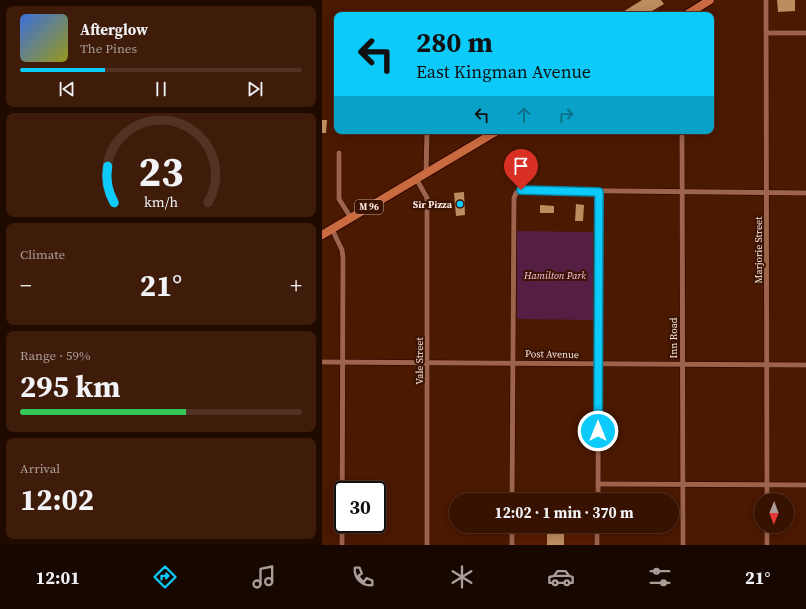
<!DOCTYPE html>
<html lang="en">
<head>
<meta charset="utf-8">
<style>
  :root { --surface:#381200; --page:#3f1b0a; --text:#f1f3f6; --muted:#ab9e99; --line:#523222; --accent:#0ccafa }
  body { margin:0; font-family:"Source Serif 4",serif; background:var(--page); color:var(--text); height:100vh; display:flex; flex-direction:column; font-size:15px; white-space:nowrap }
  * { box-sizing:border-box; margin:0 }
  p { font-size:13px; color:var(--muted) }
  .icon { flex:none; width:22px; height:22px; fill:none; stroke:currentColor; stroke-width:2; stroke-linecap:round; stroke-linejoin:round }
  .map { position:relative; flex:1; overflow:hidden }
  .sheet { display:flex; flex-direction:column; gap:6px; padding:6px; background:#1f0a00; width:322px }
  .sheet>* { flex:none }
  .banner { position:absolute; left:12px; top:12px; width:380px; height:122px; border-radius:8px; box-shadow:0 2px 10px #0003,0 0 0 1px var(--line); background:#0ccafa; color:#111; overflow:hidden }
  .needle { width:26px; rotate:181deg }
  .tools { position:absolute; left:432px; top:493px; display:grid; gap:8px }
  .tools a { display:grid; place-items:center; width:40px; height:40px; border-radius:50%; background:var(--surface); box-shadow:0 2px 10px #0003,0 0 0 1px var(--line); font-size:20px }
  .speed { position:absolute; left:12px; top:481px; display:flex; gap:8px; font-size:20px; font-weight:700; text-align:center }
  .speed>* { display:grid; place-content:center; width:52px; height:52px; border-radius:50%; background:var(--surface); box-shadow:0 2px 10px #0003,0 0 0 1px var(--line); line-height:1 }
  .speed .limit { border:2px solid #111; border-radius:6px; background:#fff; color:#111 }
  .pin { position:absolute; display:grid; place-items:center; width:34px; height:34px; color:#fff; margin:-41px -17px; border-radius:50% 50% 50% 0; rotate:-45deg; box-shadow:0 0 4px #0007 }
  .pin .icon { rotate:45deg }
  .me { position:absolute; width:44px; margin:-22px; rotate:0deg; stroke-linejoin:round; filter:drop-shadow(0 0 3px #0008) }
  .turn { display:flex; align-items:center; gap:14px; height:84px; padding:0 16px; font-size:18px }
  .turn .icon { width:52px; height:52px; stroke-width:2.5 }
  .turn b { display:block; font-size:28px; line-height:34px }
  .lanes { display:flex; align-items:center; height:38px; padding:0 16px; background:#0003; justify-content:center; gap:20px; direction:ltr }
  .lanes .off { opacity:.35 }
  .big { font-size:30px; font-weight:700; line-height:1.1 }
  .sheet .widget { flex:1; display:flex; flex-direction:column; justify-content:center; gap:6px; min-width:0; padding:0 14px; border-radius:8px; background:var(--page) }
  .sheet .dial { align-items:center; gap:0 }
  .dial svg { height:104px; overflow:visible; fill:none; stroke:var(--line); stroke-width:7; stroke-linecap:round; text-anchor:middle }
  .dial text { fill:var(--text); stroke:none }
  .song { display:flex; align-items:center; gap:12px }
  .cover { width:48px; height:48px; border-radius:6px; background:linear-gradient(135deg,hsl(220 70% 55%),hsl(60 70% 35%)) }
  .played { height:4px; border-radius:2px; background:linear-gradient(90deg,var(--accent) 30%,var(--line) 30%) }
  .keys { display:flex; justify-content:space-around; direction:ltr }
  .heat { display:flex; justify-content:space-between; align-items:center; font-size:22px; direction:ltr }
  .charge { height:6px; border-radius:3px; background:linear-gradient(90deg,#34c759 59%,var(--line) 0) }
  .trip { position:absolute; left:127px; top:493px; width:230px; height:40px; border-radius:20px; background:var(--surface); box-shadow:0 2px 10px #0003,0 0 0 1px var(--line); font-weight:700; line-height:40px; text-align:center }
  .menu { display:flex; height:64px; justify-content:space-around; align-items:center; background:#160700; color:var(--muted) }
  .menu .icon { width:28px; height:28px }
  .menu .selected { color:var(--accent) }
  .menu b { font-size:18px; color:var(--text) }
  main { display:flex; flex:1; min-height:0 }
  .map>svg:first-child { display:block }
</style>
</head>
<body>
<main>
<section class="sheet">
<div class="widget">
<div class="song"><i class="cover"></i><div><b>Afterglow</b><p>The Pines</p></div></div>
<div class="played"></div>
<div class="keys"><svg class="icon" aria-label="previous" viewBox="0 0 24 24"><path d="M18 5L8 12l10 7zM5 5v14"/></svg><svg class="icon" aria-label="pause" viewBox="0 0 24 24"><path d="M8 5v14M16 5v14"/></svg><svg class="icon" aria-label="next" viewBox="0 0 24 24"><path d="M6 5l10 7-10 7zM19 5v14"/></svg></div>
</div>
<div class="widget dial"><svg viewBox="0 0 100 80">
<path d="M14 69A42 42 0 1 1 86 69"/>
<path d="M14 69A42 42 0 0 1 9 41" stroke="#0ccafa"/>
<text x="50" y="56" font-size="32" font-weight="700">23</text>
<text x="50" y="72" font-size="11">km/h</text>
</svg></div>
<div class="widget"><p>Climate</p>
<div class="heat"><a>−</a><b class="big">21°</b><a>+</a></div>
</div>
<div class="widget"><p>Range · 59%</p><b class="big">295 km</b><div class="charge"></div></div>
<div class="widget"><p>Arrival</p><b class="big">12:02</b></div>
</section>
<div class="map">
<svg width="484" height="545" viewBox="0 0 484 545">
  <rect width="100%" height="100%" fill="#4b1800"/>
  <!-- built -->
  <rect fill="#571c00" x="193" y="526" width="78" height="19"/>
  <!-- green -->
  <path fill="#541f42" d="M 195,231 L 271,232 L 271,320 L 195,319 Z"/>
  <!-- building -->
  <g fill="#bd8c5f">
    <path d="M 320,0 L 339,0 L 342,4 L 323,15 L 296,15 Z"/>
    <path d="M 455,0 L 473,0 L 473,11 L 456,12 Z"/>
    <path d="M 0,120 L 5,120 L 4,133 L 0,133 Z"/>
    <path d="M 142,192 L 143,215 L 134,216 L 132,193 Z"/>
    <path d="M 254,204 L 262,205 L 261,221 L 253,221 Z"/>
    <path d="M 218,205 L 232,206 L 232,213 L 218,213 Z"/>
    <rect x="225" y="529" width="17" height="16"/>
  </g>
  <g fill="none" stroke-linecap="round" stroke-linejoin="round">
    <!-- street casing -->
    <g stroke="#290400" stroke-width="6">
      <g id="street">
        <path d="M 444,0 L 445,500"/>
        <path d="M 445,33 L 484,33"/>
        <path d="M 360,131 L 361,545"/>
        <path d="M 17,153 L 17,199 L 29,218"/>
        <path d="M 104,174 L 105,131"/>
        <path d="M 95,180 L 105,198 L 105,545"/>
        <path d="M 10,229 L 20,250 L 21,257 L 20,545"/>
        <path d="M 0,362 L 484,365"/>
        <path d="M 276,484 L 484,485"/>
        <path d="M 190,500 L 192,198 L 194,193 L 199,190 L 484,193"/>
        <path d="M 276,500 L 277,192"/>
        <path d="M 445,526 L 445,545"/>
        <path d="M 190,545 L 190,526"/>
        <path d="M 275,545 L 275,526"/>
      </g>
    </g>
    <!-- primary casing -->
    <g stroke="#290400" stroke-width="10">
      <g id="primary">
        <path d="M 364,15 L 388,0"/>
        <path d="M 0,235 L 175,131"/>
      </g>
    </g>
    <!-- street -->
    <use href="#street" stroke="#9e634b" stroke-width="5"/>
    <!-- primary -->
    <use href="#primary" stroke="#ca6a40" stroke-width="8"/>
  </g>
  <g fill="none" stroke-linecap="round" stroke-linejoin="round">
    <!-- route casing -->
    <g stroke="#0883a2" stroke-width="10">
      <path id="route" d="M 199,190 L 277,192 L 276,431"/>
    </g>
    <!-- route -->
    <use href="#route" stroke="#0ccafa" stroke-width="7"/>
  </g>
  <!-- markers -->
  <circle fill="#0ccafa" stroke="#3a1302" stroke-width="1.5" cx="138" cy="204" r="4"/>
  <g text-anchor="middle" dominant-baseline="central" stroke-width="4" stroke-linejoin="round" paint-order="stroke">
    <!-- shield labels -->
    <rect fill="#3a1302" stroke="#c2a89d" stroke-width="1" x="33" y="200" width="28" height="14" rx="3"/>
    <g font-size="9" font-weight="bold" fill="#fde8e0">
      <text x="47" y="207">M 96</text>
    </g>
    <!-- poi labels -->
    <g font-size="10" font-weight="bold" fill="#fde8e0" stroke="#3a1302" text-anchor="end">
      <text x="130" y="204">Sir Pizza</text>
    </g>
    <!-- street labels -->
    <g font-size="10" fill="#fde8e0" stroke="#3a1302">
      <text transform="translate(436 250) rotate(-90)">Marjorie Street</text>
      <text transform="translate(351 338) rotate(-90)">Inn Road</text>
      <text transform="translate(230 354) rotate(1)">Post Avenue</text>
      <text transform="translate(97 361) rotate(-90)">Vale Street</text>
    </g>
    <!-- park labels -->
    <g font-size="10" font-style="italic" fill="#fac6e4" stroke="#3a1302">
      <text x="233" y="275">Hamilton Park</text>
    </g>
  </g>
</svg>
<div class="tools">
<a><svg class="needle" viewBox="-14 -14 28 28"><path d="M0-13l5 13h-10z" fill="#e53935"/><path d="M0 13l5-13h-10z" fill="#ab9e99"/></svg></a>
</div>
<div class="speed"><div class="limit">30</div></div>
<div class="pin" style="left:199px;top:190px;background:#d93025"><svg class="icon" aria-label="arrive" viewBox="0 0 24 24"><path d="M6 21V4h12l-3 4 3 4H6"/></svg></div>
<svg class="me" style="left:276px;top:431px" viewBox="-20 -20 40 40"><circle r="17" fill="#0ccafa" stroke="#fff" stroke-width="3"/><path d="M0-11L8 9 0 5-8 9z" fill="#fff"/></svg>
<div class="trip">12:02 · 1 min · 370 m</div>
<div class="banner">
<div class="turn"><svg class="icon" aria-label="left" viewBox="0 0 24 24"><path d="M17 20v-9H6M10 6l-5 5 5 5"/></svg><div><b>280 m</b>East Kingman Avenue</div></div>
<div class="lanes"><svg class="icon" aria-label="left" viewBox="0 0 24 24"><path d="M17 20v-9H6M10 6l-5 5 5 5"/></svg><svg class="icon off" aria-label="ahead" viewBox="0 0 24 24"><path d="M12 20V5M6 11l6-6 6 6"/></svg><svg class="icon off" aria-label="right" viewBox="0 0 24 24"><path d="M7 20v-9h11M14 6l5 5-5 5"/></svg></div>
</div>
</div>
</main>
<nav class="menu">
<b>12:01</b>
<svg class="icon selected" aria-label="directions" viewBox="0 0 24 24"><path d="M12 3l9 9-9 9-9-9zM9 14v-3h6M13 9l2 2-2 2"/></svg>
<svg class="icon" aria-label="music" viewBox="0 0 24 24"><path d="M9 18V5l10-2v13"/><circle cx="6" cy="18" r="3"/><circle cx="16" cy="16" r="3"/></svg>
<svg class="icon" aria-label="phone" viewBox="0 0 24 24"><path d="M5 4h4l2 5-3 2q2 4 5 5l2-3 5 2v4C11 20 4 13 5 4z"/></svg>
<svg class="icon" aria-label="climate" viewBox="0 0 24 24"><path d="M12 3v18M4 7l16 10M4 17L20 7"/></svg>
<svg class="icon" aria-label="car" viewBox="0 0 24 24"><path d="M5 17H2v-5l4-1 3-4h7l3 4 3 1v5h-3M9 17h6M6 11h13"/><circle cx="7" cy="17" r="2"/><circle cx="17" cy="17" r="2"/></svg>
<svg class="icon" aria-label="filters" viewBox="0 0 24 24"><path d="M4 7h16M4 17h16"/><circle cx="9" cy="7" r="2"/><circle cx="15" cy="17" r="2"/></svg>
<b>21°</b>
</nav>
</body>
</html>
